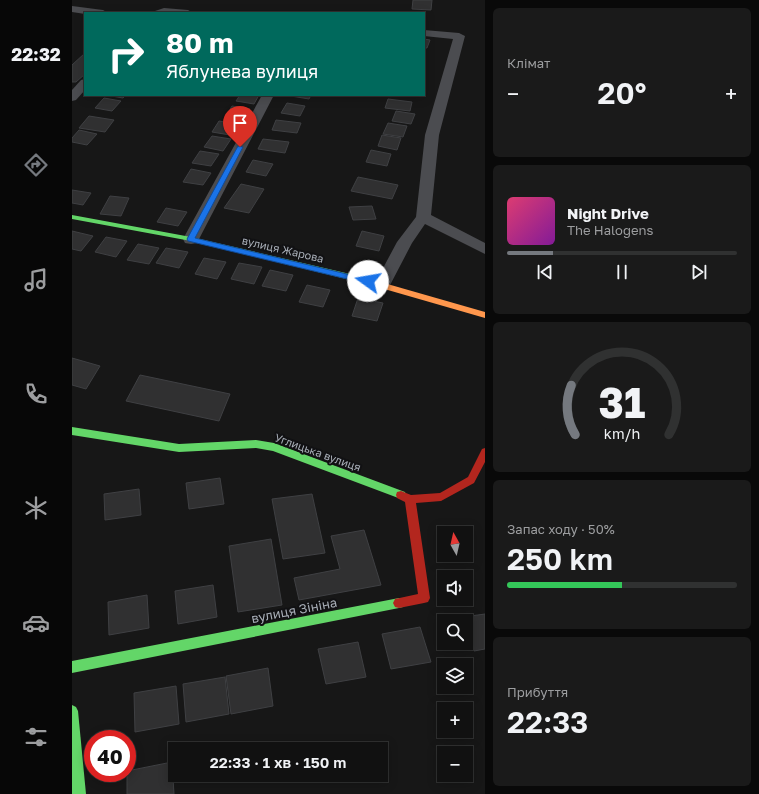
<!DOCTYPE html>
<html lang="uk">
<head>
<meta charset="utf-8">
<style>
  :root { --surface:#111; --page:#1a1a1a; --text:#f1f3f6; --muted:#9c9d9f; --line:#303131; --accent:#75797f }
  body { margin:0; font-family:"Golos Text",sans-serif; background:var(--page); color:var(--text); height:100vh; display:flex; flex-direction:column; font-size:15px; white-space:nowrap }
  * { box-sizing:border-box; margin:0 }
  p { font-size:13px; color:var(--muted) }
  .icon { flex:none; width:22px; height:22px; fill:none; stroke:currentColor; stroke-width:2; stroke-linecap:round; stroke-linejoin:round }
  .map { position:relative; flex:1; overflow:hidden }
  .side { display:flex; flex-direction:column; gap:8px; padding:8px; background:#090909; width:274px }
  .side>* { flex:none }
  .banner { position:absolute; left:12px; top:12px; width:341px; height:84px; border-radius:0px; box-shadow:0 2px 10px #0003,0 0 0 1px var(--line); background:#00695c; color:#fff; overflow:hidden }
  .needle { width:26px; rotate:352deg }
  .tools { position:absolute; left:365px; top:526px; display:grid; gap:8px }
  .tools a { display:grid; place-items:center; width:36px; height:36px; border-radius:0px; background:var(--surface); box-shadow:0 2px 10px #0003,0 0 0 1px var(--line); font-size:20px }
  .speed { position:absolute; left:12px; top:730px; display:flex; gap:8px; font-size:20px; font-weight:700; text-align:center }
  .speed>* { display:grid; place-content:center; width:52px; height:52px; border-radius:50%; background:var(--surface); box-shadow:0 2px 10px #0003,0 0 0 1px var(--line); line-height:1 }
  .speed .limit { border:6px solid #d22; background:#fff; color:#111 }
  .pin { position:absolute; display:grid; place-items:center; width:34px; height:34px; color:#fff; margin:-41px -17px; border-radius:50% 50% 50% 0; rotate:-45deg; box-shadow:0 0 4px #0007 }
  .pin .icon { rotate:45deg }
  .me { position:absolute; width:44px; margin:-22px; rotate:283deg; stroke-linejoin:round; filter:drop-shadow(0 0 3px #0008) }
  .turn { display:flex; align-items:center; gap:14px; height:84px; padding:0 16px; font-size:18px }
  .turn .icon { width:52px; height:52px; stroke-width:2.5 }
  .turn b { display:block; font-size:28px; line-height:34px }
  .big { font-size:30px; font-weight:600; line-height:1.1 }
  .side .widget { flex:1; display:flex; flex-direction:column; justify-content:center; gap:6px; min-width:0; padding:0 14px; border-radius:6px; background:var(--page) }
  .side .dial { align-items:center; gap:0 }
  .dial svg { height:104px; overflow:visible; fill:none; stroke:var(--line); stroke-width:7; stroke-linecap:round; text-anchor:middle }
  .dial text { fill:var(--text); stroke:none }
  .song { display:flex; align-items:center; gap:12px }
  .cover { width:48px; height:48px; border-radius:6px; background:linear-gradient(135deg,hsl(340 70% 55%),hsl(290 70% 35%)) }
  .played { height:4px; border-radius:2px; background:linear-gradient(90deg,var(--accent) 20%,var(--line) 20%) }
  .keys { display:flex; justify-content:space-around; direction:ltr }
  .heat { display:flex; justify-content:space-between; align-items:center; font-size:22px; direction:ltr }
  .charge { height:6px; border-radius:3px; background:linear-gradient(90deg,#34c759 50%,var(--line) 0) }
  .trip { position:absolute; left:96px; top:742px; width:220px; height:40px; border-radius:0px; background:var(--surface); box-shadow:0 2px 10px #0003,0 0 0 1px var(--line); font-weight:600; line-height:40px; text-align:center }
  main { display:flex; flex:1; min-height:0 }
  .tabs { display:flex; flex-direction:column; width:72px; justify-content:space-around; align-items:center; background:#070707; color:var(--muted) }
  .tabs .icon { width:28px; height:28px }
  .tabs .selected { color:var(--accent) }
  .tabs b { font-size:18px; color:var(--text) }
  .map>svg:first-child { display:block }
</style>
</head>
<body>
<main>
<nav class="tabs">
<b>22:32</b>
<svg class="icon selected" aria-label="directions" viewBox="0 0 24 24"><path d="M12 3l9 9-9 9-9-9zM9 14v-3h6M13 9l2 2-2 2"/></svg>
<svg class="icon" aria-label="music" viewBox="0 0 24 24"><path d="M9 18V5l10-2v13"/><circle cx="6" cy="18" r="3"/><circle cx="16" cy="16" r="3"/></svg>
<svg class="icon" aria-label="phone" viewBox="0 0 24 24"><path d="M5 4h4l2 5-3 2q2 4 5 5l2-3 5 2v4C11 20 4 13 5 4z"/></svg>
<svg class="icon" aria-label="climate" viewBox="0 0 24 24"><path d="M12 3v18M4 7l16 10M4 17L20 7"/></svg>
<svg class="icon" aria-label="car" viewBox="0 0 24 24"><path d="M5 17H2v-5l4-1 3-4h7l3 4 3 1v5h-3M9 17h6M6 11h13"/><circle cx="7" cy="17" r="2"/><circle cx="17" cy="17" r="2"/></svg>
<svg class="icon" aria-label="filters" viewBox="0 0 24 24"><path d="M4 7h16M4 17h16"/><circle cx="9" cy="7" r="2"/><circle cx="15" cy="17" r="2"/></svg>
</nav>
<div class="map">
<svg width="413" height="794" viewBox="0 0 413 794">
  <rect width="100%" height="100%" fill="#171717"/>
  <!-- building -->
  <g fill="#303031" stroke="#3f4043">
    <path d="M 341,0 L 360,0 L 359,10 L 340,9 Z"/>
    <path d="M 352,39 L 358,40 L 355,48 L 352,48 Z"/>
    <path d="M 13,53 L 13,74 L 4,82 L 0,82 L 0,65 Z"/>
    <path d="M 34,95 L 54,95 L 51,98 Z"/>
    <path d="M 168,95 L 187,95 L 182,104 L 164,101 Z"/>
    <path d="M 220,95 L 239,95 L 237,99 L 219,96 Z"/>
    <path d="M 32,98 L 49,101 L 40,111 L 23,108 Z"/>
    <path d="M 316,99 L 340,102 L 338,111 L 313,108 Z"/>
    <path d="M 215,103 L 233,106 L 228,116 L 209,113 Z"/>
    <path d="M 160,106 L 178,109 L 172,119 L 154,116 Z"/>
    <path d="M 324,111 L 343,114 L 339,124 L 320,121 Z"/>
    <path d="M 17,116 L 42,120 L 33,132 L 7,128 Z"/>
    <path d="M 204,120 L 229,123 L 225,133 L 200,130 Z"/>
    <path d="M 147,121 L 165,124 L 158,135 L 140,132 Z"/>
    <path d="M 316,123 L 335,126 L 331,137 L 311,134 Z"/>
    <path d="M 7,130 L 25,134 L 15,145 L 0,142 L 0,138 Z"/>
    <path d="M 310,135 L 329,138 L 325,150 L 306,146 Z"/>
    <path d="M 140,136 L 159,139 L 151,151 L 132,147 Z"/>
    <path d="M 191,139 L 217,142 L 213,153 L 186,149 Z"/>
    <path d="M 299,150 L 319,154 L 315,166 L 294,162 Z"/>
    <path d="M 128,151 L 147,154 L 139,166 L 120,163 Z"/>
    <path d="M 181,160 L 201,164 L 194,176 L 174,172 Z"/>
    <path d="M 119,169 L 139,173 L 131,185 L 111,182 Z"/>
    <path d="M 286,177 L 326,185 L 320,199 L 279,191 Z"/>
    <path d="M 169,184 L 192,189 L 177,213 L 152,208 Z"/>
    <path d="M 0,190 L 19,193 L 11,205 L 0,203 Z"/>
    <path d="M 38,196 L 57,198 L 49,216 L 28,214 Z"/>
    <path d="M 300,206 L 304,219 L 281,220 L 277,207 Z"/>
    <path d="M 94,208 L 115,212 L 106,226 L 85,222 Z"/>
    <path d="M 0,231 L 21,236 L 9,251 L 0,249 Z"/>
    <path d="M 290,231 L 312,236 L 307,251 L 284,246 Z"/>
    <path d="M 34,237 L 55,241 L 44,257 L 23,252 Z"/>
    <path d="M 66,244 L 87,248 L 77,264 L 55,260 Z"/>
    <path d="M 94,248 L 116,252 L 107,268 L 84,263 Z"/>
    <path d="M 132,258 L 154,262 L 145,279 L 123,274 Z"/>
    <path d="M 167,263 L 190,267 L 182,284 L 159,279 Z"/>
    <path d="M 198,270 L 221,275 L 214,291 L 190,286 Z"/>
    <path d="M 235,285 L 258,290 L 251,307 L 227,302 Z"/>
    <path d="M 286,298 L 311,303 L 305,321 L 280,316 Z"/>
    <path d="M 0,358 L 28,366 L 14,389 L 0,385 Z"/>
    <path d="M 68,375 L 158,394 L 147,421 L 54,401 Z"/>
    <path d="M 148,478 L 152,504 L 117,509 L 114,483 Z"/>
    <path d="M 67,489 L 69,515 L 33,520 L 32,494 Z"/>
    <path d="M 240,494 L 253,553 L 211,559 L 200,499 Z"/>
    <path d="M 292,530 L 309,585 L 227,600 L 222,578 L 268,569 L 259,536 Z"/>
    <path d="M 199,539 L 210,605 L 166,612 L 157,546 Z"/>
    <path d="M 141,585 L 145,617 L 106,624 L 103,591 Z"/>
    <path d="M 75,595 L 77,628 L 37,635 L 36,602 Z"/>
    <path d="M 413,614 L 413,649 L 402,651 L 394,627 L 394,621 L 392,621 L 391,617 Z"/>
    <path d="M 348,627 L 359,662 L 319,669 L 310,634 Z"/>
    <path d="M 286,642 L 294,677 L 254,684 L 246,649 Z"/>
    <path d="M 196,668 L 201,706 L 159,714 L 154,676 Z"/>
    <path d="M 153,677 L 157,714 L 114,722 L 111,684 Z"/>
    <path d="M 104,686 L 107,724 L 63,732 L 62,693 Z"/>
    <path d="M 100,762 L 102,794 L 55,794 L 55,771 Z"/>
  </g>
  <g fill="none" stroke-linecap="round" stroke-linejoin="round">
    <!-- street -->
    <g fill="#4b4c50" fill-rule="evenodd">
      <path d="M 0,6 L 31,10 L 36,13 L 13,14 L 0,12 Z"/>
      <path d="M 92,8 L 116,10 L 121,13 L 82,13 L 83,11 Z"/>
      <path d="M 352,30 L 387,33 L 393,36 L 367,135 L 359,215 L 413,243 L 413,254 L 353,224 L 340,243 L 316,289 L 310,291 L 304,289 L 302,285 L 325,242 L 344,217 L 353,135 L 381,39 L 352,36 Z"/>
      <path d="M 13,79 L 13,90 L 4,100 L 0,101 L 0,90 L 9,80 Z"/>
      <path d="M 190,95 L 202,95 L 127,239 L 125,243 L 119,244 L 113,243 L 111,239 Z"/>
    </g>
    <!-- fast -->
    <g fill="#63d668" fill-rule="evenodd">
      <path d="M 0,215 L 119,237 L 291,277 L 295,280 L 291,283 L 119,241 L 0,219 Z"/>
      <path d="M 0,427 L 107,444 L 184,440 L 202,443 L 333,492 L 334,495 L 333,498 L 329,499 L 201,451 L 184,448 L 107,452 L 0,435 Z"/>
      <path d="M 327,598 L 331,599 L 333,603 L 331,607 L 327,608 L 0,673 L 0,661 Z"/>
      <path d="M 0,705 L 4,707 L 6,711 L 14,794 L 0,794 Z"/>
    </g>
    <!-- slow -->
    <path fill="#ff974d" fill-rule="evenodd" d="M 291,277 L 413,312 L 413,318 L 288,282 L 287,280 L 288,278 Z"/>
    <!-- jam -->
    <path fill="#b3261e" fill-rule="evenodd" d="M 413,448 L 413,462 L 402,483 L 369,501 L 344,503 L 358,598 L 356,602 L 352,603 L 327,608 L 323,607 L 321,603 L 323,599 L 346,594 L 333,502 L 325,498 L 324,495 L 325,492 L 329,491 L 339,495 L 368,493 L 396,477 L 410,449 Z"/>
  </g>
  <!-- route -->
  <path fill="#1a73e8" stroke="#114b97" d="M 166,146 L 171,147 L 123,238 L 296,279 L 299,279 L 299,283 L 296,284 L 116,241 L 115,239 Z"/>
  <g text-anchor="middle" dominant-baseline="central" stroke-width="4" stroke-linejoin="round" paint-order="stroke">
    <!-- street labels -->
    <g font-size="11" fill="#a8aeb7" stroke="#111113">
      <text transform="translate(211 249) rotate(13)">вулиця Жарова</text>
      <text transform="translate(246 452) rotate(20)">Углицька вулиця</text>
    </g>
    <!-- near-street labels -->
    <g font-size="13" fill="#a8aeb7" stroke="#111113">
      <text transform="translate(222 610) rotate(-11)">вулиця Зініна</text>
    </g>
  </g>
</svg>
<div class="tools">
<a><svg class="needle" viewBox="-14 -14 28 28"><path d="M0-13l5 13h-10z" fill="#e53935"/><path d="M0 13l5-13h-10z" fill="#9c9d9f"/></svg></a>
<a><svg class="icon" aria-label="sound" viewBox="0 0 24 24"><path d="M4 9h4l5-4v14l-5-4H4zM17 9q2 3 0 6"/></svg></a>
<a><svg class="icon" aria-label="search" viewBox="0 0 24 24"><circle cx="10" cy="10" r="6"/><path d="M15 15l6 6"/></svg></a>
<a><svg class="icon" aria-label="layers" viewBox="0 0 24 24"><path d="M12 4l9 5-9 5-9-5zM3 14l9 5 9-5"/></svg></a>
<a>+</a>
<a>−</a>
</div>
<div class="speed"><div class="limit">40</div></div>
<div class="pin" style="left:168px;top:147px;background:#d93025"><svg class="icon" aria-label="arrive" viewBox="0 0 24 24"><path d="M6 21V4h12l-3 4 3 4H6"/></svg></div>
<svg class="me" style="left:296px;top:281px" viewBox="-20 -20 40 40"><circle r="19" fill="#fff"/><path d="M0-13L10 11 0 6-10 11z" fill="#1a73e8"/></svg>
<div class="trip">22:33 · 1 хв · 150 m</div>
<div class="banner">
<div class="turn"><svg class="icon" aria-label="right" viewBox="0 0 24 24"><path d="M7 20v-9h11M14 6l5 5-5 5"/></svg><div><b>80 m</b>Яблунева вулиця</div></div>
</div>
</div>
<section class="side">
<div class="widget"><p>Клімат</p>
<div class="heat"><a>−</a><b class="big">20°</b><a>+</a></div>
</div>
<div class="widget">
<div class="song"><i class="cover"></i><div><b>Night Drive</b><p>The Halogens</p></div></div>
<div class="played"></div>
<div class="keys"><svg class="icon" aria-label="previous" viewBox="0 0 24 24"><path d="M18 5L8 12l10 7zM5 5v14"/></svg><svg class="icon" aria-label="pause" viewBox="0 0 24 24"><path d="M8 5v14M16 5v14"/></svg><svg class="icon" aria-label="next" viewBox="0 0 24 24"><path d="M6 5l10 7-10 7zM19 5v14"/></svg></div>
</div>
<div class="widget dial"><svg viewBox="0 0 100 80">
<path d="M14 69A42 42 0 1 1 86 69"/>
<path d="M14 69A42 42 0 0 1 11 31" stroke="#75797f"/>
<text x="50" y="56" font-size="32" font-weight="700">31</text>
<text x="50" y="72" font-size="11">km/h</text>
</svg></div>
<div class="widget"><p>Запас ходу · 50%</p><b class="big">250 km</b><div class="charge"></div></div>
<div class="widget"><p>Прибуття</p><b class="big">22:33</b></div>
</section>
</main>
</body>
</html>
